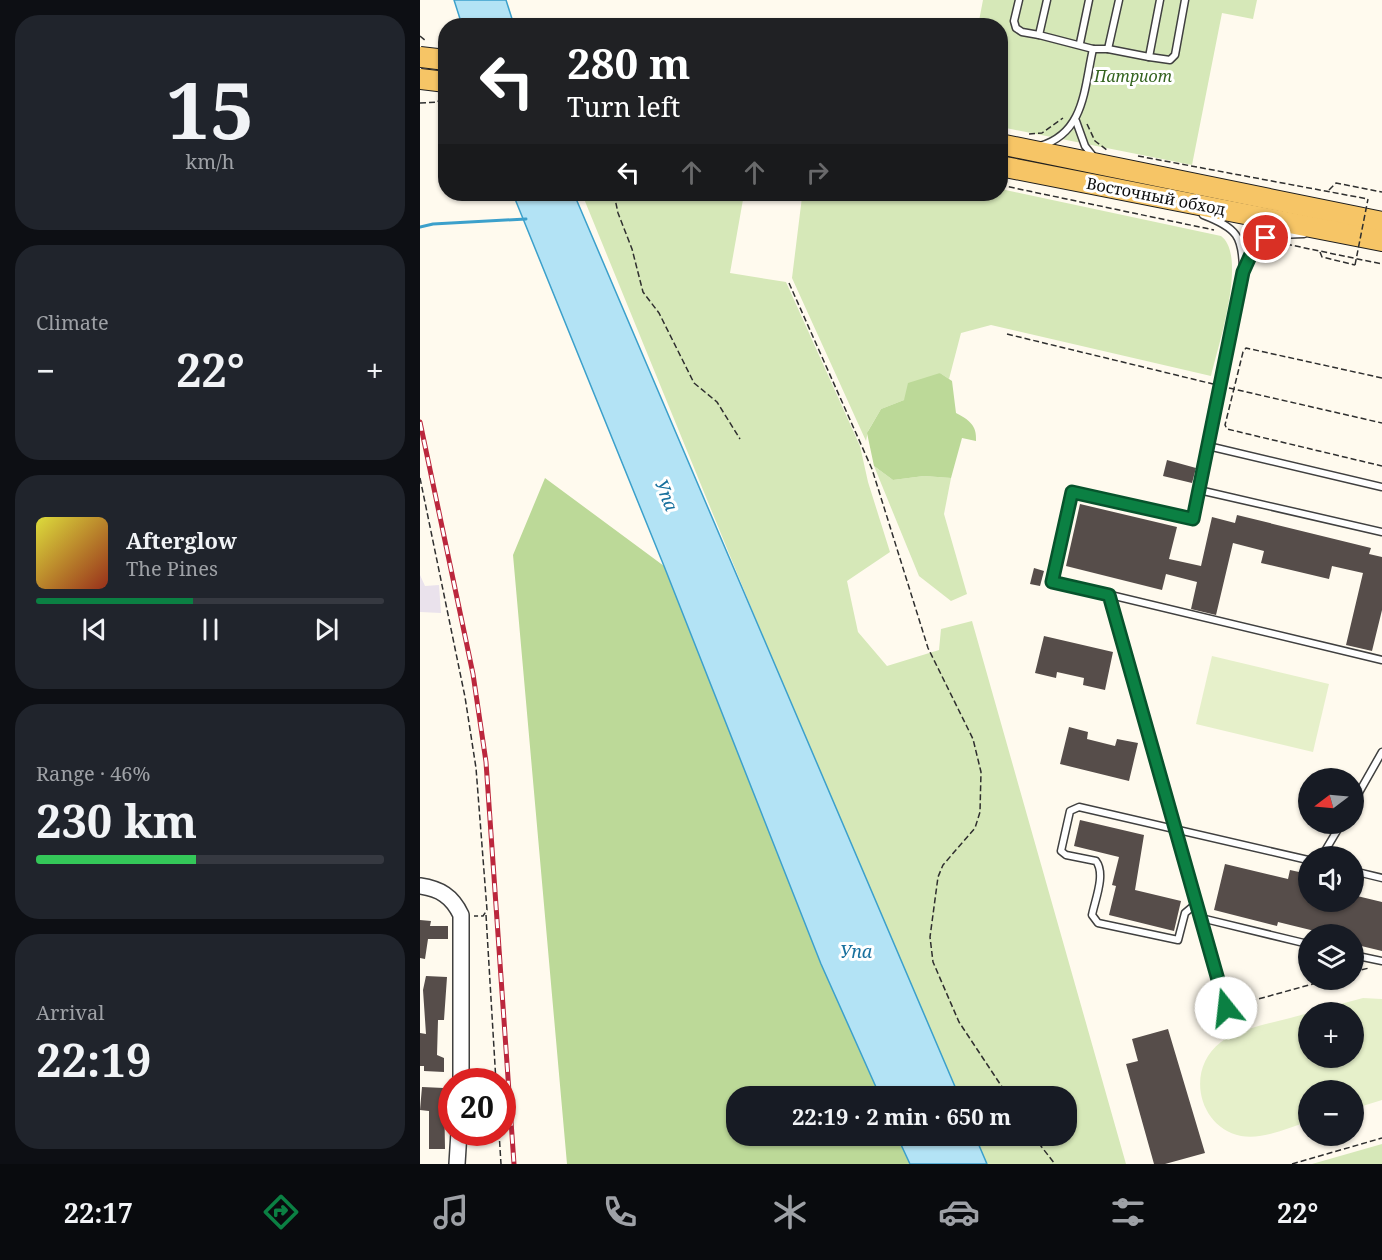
<!DOCTYPE html>
<html lang="en">
<head>
<meta charset="utf-8">
<style>
  :root { --surface:#171b24; --page:#20242c; --text:#f1f3f6; --muted:#9ea1a6; --line:#363941; --accent:#0b8043 }
  body { margin:0; font-family:"Noto Serif",serif; background:var(--page); color:var(--text); height:100vh; display:flex; flex-direction:column; font-size:22px; white-space:nowrap }
  * { box-sizing:border-box; margin:0 }
  p { font-size:20px; color:var(--muted) }
  .icon { flex:none; width:33px; height:33px; fill:none; stroke:currentColor; stroke-width:2; stroke-linecap:round; stroke-linejoin:round }
  .map { position:relative; flex:1; overflow:hidden }
  .side { display:flex; flex-direction:column; gap:15px; padding:15px; background:#0d0f14; width:420px }
  .side>* { flex:none }
  .hud { position:absolute; left:18px; top:18px; width:570px; height:183px; border-radius:24px; box-shadow:0 2px 4px #0004; background:#202124; color:#fff; overflow:hidden }
  .needle { width:39px; rotate:254deg }
  .buttons { position:absolute; left:878px; top:768px; display:grid; gap:12px }
  .buttons a { display:grid; place-items:center; width:66px; height:66px; border-radius:50%; background:var(--surface); box-shadow:0 2px 4px #0004; font-size:30px }
  .speed { position:absolute; left:18px; top:1068px; display:flex; gap:12px; font-size:30px; font-weight:700; text-align:center }
  .speed>* { display:grid; place-content:center; width:78px; height:78px; border-radius:50%; background:var(--surface); box-shadow:0 2px 4px #0004; line-height:1 }
  .speed .limit { border:9px solid #d22; background:#fff; color:#111 }
  .pin { position:absolute; display:grid; place-items:center; width:51px; height:51px; color:#fff; margin:-26px; border:3px solid #fff; border-radius:50%; box-shadow:0 2px 6px #0007 }
  .me { position:absolute; width:66px; margin:-33px; rotate:344deg; stroke-linejoin:round; filter:drop-shadow(0 0 4px #0008) }
  .turn { display:flex; align-items:center; gap:21px; height:126px; padding:0 30px; font-size:27px }
  .turn .icon { width:78px; height:78px; stroke-width:2.5 }
  .turn b { display:block; font-size:42px; line-height:51px }
  .lanes { display:flex; align-items:center; height:57px; padding:0 30px; background:#0003; justify-content:center; gap:30px; direction:ltr }
  .lanes .off { opacity:.35 }
  .big { font-size:45px; font-weight:700; line-height:1.1 }
  .side .widget { flex:1; display:flex; flex-direction:column; justify-content:center; gap:9px; min-width:0; padding:0 21px; border-radius:24px; background:var(--page) }
  .side .dial { align-items:center; gap:0 }
  .dial b { font-size:78px; line-height:1 }
  .song { display:flex; align-items:center; gap:18px }
  .cover { width:72px; height:72px; border-radius:9px; background:linear-gradient(135deg,hsl(60 70% 55%),hsl(10 70% 35%)) }
  .played { height:6px; border-radius:3px; background:linear-gradient(90deg,var(--accent) 45%,var(--line) 45%) }
  .keys { display:flex; justify-content:space-around; direction:ltr }
  .heat { display:flex; justify-content:space-between; align-items:center; font-size:33px; direction:ltr }
  .charge { height:9px; border-radius:4px; background:linear-gradient(90deg,#34c759 46%,var(--line) 0) }
  .trip { position:absolute; left:306px; top:1086px; width:351px; height:60px; border-radius:24px; background:var(--surface); box-shadow:0 2px 4px #0004; font-weight:700; line-height:60px; text-align:center }
  .dock { display:flex; height:96px; justify-content:space-around; align-items:center; background:#090b0e; color:var(--muted) }
  .dock .icon { width:42px; height:42px }
  .dock .active { color:var(--accent) }
  .dock b { font-size:27px; color:var(--text) }
  main { display:flex; flex:1; min-height:0 }
  .map>svg:first-child { display:block }
</style>
</head>
<body>
<main>
<section class="side">
<div class="widget dial"><b>15</b><p>km/h</p></div>
<div class="widget"><p>Climate</p>
<div class="heat"><a>−</a><b class="big">22°</b><a>+</a></div>
</div>
<div class="widget">
<div class="song"><i class="cover"></i><div><b>Afterglow</b><p>The Pines</p></div></div>
<div class="played"></div>
<div class="keys"><svg class="icon" aria-label="previous" viewBox="0 0 24 24"><path d="M18 5L8 12l10 7zM5 5v14"/></svg><svg class="icon" aria-label="pause" viewBox="0 0 24 24"><path d="M8 5v14M16 5v14"/></svg><svg class="icon" aria-label="next" viewBox="0 0 24 24"><path d="M6 5l10 7-10 7zM19 5v14"/></svg></div>
</div>
<div class="widget"><p>Range · 46%</p><b class="big">230 km</b><div class="charge"></div></div>
<div class="widget"><p>Arrival</p><b class="big">22:19</b></div>
</section>
<div class="map">
<svg width="962" height="1164" viewBox="0 0 962 1164">
  <rect width="100%" height="100%" fill="#fffaee"/>
  <!-- industrial -->
  <path fill="#eae2ec" d="M 0,575 L 5,586 L 19,585 L 21,613 L 0,612 Z"/>
  <!-- green -->
  <g fill="#d6e8b8">
    <path d="M 563,0 L 837,0 L 833,19 L 802,13 L 772,165 L 581,127 L 580,26 L 558,26 Z"/>
    <path d="M 581,189 L 801,236 C 828,256 798,346 791,376 L 571,325 L 541,333 L 529,379 L 520,373 L 484,400 L 461,409 L 448,431 L 446,441 L 372,278 L 382,197 L 365,194 L 580,194 Z"/>
    <path d="M 162,194 L 324,194 L 310,273 L 366,282 L 440,446 L 448,482 L 470,552 L 427,581 L 438,632 L 467,666 L 519,650 L 521,629 L 552,621 L 706,1164 L 558,1164 L 547,1136 L 646,1136 L 646,1096 L 531,1096 Z"/>
    <path d="M 454,466 L 473,480 L 504,476 L 531,478 L 524,514 L 547,594 L 531,601 L 499,576 Z"/>
    <path d="M 962,1144 L 962,1164 L 892,1164 Z"/>
  </g>
  <!-- forest -->
  <g fill="#bcd998">
    <path d="M 520,373 L 532,381 L 536,413 C 549,420 557,425 556,441 L 542,438 L 531,478 L 504,476 L 473,480 L 454,466 L 447,433 L 461,409 L 484,400 L 488,383 Z"/>
    <path d="M 125,478 L 244,566 L 401,964 L 460,1096 L 316,1096 L 316,1136 L 477,1136 L 490,1164 L 147,1164 L 93,555 Z"/>
  </g>
  <!-- pitch -->
  <g fill="#e6f0ca">
    <path d="M 792,656 L 909,684 L 893,752 L 776,724 Z"/>
    <path d="M 943,998 L 962,999 L 962,1100 L 933,1109 L 933,1090 L 888,1090 L 888,1122 C 867,1128 843,1140 821,1136 C 778,1127 765,1069 801,1042 C 821,1027 863,1021 888,1013 L 888,1058 L 933,1058 L 933,1012 L 891,1012 Z"/>
  </g>
  <!-- water -->
  <g fill="#b3e3f5" stroke="#3ca0cb" stroke-width="1.5">
    <path d="M 34,0 L 86,0 L 94,25 L 42,25 Z"/>
    <path d="M 93,194 L 154,194 L 539,1096 L 460,1096 L 401,964 L 244,566 Z"/>
    <path d="M 477,1136 L 555,1136 L 567,1164 L 490,1164 Z"/>
  </g>
  <g fill="none" stroke-linecap="round" stroke-linejoin="round">
    <!-- stream -->
    <path stroke="#3ca0cb" stroke-width="3" d="M 0,227 L 13,224 L 106,219"/>
  </g>
  <!-- building -->
  <g fill="#564d4a">
    <path d="M 747,460 L 776,468 L 772,483 L 743,476 Z"/>
    <path d="M 660,504 L 757,527 L 749,559 L 781,566 L 792,517 L 815,523 L 817,515 L 951,548 L 949,554 L 962,557 L 962,610 L 952,651 L 926,645 L 943,573 L 912,566 L 909,579 L 841,563 L 844,551 L 813,543 L 796,615 L 771,609 L 777,582 L 746,574 L 742,590 L 646,566 Z"/>
    <path d="M 614,568 L 624,571 L 620,586 L 610,584 Z"/>
    <path d="M 624,636 L 693,652 L 685,690 L 663,685 L 664,678 L 637,672 L 636,678 L 615,673 Z"/>
    <path d="M 649,727 L 668,732 L 667,739 L 695,746 L 697,739 L 718,743 L 709,781 L 640,764 Z"/>
    <path d="M 660,820 L 724,835 L 715,890 L 761,901 L 754,931 L 689,915 L 696,886 L 692,885 L 699,857 L 654,846 Z"/>
    <path d="M 805,864 L 868,879 L 870,870 L 888,874 L 888,902 L 933,902 L 933,895 L 962,902 L 962,951 L 933,944 L 933,934 L 907,934 L 858,922 L 857,926 L 794,910 Z"/>
    <path d="M 0,920 L 11,921 L 10,926 L 28,926 L 28,939 L 8,939 L 5,959 L 0,958 Z"/>
    <path d="M 6,976 L 27,977 L 24,1020 L 18,1020 L 17,1055 L 24,1058 L 24,1072 L 4,1071 L 4,1066 L 0,1066 L 0,1033 L 6,1034 L 3,990 Z"/>
    <path d="M 748,1029 L 785,1153 L 745,1164 L 734,1164 L 706,1064 L 718,1061 L 712,1039 Z"/>
    <path d="M 2,1087 L 24,1088 L 25,1149 L 9,1149 L 9,1111 L 0,1110 Z"/>
  </g>
  <g fill="none" stroke-linecap="round" stroke-linejoin="round">
    <!-- service casing -->
    <g stroke="#404040" stroke-width="9">
      <g id="service">
        <path d="M 599,0 L 594,21 L 596,28 L 602,32 L 619,35"/>
        <path d="M 627,0 L 619,35 L 673,49 L 688,49 L 729,57 L 740,0"/>
        <path d="M 660,43 L 669,0"/>
        <path d="M 688,49 L 699,0"/>
        <path d="M 729,57 L 750,60 L 755,55 L 765,0"/>
        <path d="M 656,121 L 665,146 L 673,156"/>
        <path d="M 620,146 C 665,133 664,88 673,49"/>
        <path d="M 783,215 C 817,228 823,236 823,272 L 773,519 L 652,493 L 632,581 L 962,660"/>
        <path d="M 824,269 C 839,236 849,235 884,234"/>
        <path d="M 788,446 L 962,487"/>
        <path d="M 779,490 L 962,532"/>
        <path d="M 689,595 L 781,918 L 888,944"/>
        <path d="M 933,803 L 962,752"/>
        <path d="M 902,856 L 921,824"/>
        <path d="M 933,871 L 962,878"/>
        <path d="M 777,903 L 765,913 L 758,940 L 678,923 L 672,915 C 675,900 686,874 676,861 L 646,855 L 641,851 L 650,811 L 659,807 L 888,860"/>
        <path d="M 781,918 L 811,1027"/>
        <path d="M 933,955 L 962,961"/>
      </g>
    </g>
    <!-- tertiary casing -->
    <g stroke="#404040" stroke-width="18">
      <g id="tertiary">
        <path d="M 0,886 C 20,889 32,896 41,915 L 41,1082"/>
        <path d="M 37,1164 L 39,1132"/>
      </g>
    </g>
    <!-- primary casing -->
    <g stroke="#1e1e1e" stroke-width="22">
      <g id="primary">
        <path d="M 580,144 L 962,222"/>
        <path d="M 580,166 L 962,241"/>
      </g>
    </g>
    <!-- path -->
    <g stroke="#2f2f2f" stroke-width="1.5" stroke-dasharray="6 3" stroke-linecap="butt">
      <path d="M 0,36 L 6,41"/>
      <path d="M 0,103 L 18,102 L 20,96"/>
      <path d="M 667,124 L 675,141 L 687,150"/>
      <path d="M 609,134 L 622,133 L 643,118"/>
      <path d="M 718,156 L 948,199"/>
      <path d="M 580,185 L 794,230"/>
      <path d="M 909,190 L 916,183 L 962,192"/>
      <path d="M 194,194 L 198,213 L 212,249 L 223,292 L 239,313 L 274,383 L 297,402 L 320,439"/>
      <path d="M 866,244 L 962,264"/>
      <path d="M 900,252 L 902,257 L 935,265"/>
      <path d="M 369,283 L 452,469 L 508,648 L 553,739 L 561,772 L 560,812 L 555,828 L 523,865 L 518,877 L 510,937 L 513,962 L 539,1022 L 588,1096"/>
      <path d="M 587,334 L 793,384"/>
      <path d="M 962,378 L 826,348 L 823,352 L 805,425 L 807,429 L 962,466"/>
      <path d="M 809,388 L 962,423"/>
      <path d="M 0,478 L 45,697 L 56,768 L 67,910 L 63,916 L 54,916"/>
      <path d="M 66,915 L 76,1082"/>
      <path d="M 933,972 L 949,968"/>
      <path d="M 813,1006 L 907,980"/>
      <path d="M 79,1132 L 81,1164"/>
      <path d="M 613,1136 L 635,1164"/>
      <path d="M 872,1164 L 962,1138"/>
    </g>
    <!-- service -->
    <use href="#service" stroke="#fff" stroke-width="6"/>
    <!-- tertiary -->
    <use href="#tertiary" stroke="#fff" stroke-width="15"/>
    <!-- primary -->
    <use href="#primary" stroke="#f6c566" stroke-width="20"/>
    <!-- rail casing -->
    <g stroke="#bb273d" stroke-width="5">
      <path id="rail" d="M 0,422 L 53,674 L 66,762 L 94,1164"/>
    </g>
    <!-- rail -->
    <use href="#rail" stroke="#fff" stroke-width="3" stroke-dasharray="9" stroke-linecap="butt"/>
    <!-- primary-bridge casing -->
    <g stroke="#1e1e1e" stroke-width="22" stroke-linecap="butt">
      <g id="primary-bridge">
        <path d="M 0,57 L 26,60"/>
        <path d="M 0,79 L 26,82"/>
      </g>
    </g>
    <!-- path-bridge -->
    <path stroke="#2f2f2f" stroke-width="1.5" stroke-dasharray="6 3" stroke-linecap="butt" d="M 935,265 L 948,199"/>
    <!-- primary-bridge -->
    <use href="#primary-bridge" stroke="#f6c566" stroke-width="20"/>
  </g>
  <g fill="none" stroke-linecap="round" stroke-linejoin="round">
    <!-- route casing -->
    <g stroke="#07532c" stroke-width="15">
      <path id="route" d="M 806,1008 L 689,595 L 632,582 L 652,492 L 773,519 L 823,272 L 832,252 L 846,238"/>
    </g>
    <!-- route -->
    <use href="#route" stroke="#0b8043" stroke-width="10"/>
  </g>
  <g text-anchor="middle" dominant-baseline="central" stroke-width="6" stroke-linejoin="round" paint-order="stroke">
    <!-- park labels -->
    <g font-size="16" font-style="italic" fill="#34641f" stroke="#fff">
      <text x="713" y="76">Патриот</text>
    </g>
    <!-- street labels -->
    <g font-size="16" fill="#0d0d0d" stroke="#fff">
      <text transform="translate(736 196) rotate(11)">Восточный обход</text>
    </g>
    <!-- water labels -->
    <g font-size="18" font-style="italic" fill="#18709d" stroke="#fff">
      <text transform="translate(247 495) rotate(68)">Упа</text>
      <text x="436" y="951">Упа</text>
    </g>
  </g>
</svg>
<div class="buttons">
<a><svg class="needle" viewBox="-14 -14 28 28"><path d="M0-13l5 13h-10z" fill="#e53935"/><path d="M0 13l5-13h-10z" fill="#9ea1a6"/></svg></a>
<a><svg class="icon" aria-label="sound" viewBox="0 0 24 24"><path d="M4 9h4l5-4v14l-5-4H4zM17 9q2 3 0 6"/></svg></a>
<a><svg class="icon" aria-label="layers" viewBox="0 0 24 24"><path d="M12 4l9 5-9 5-9-5zM3 14l9 5 9-5"/></svg></a>
<a>+</a>
<a>−</a>
</div>
<div class="speed"><div class="limit">20</div></div>
<div class="pin" style="left:846px;top:238px;background:#d93025"><svg class="icon" aria-label="arrive" viewBox="0 0 24 24"><path d="M6 21V4h12l-3 4 3 4H6"/></svg></div>
<svg class="me" style="left:806px;top:1008px" viewBox="-20 -20 40 40"><circle r="19" fill="#fff"/><path d="M0-13L10 11 0 6-10 11z" fill="#0b8043"/></svg>
<div class="trip">22:19 · 2 min · 650 m</div>
<div class="hud">
<div class="turn"><svg class="icon" aria-label="left" viewBox="0 0 24 24"><path d="M17 20v-9H6M10 6l-5 5 5 5"/></svg><div><b>280 m</b>Turn left</div></div>
<div class="lanes"><svg class="icon" aria-label="left" viewBox="0 0 24 24"><path d="M17 20v-9H6M10 6l-5 5 5 5"/></svg><svg class="icon off" aria-label="ahead" viewBox="0 0 24 24"><path d="M12 20V5M6 11l6-6 6 6"/></svg><svg class="icon off" aria-label="ahead" viewBox="0 0 24 24"><path d="M12 20V5M6 11l6-6 6 6"/></svg><svg class="icon off" aria-label="right" viewBox="0 0 24 24"><path d="M7 20v-9h11M14 6l5 5-5 5"/></svg></div>
</div>
</div>
</main>
<nav class="dock">
<b>22:17</b>
<svg class="icon active" aria-label="directions" viewBox="0 0 24 24"><path d="M12 3l9 9-9 9-9-9zM9 14v-3h6M13 9l2 2-2 2"/></svg>
<svg class="icon" aria-label="music" viewBox="0 0 24 24"><path d="M9 18V5l10-2v13"/><circle cx="6" cy="18" r="3"/><circle cx="16" cy="16" r="3"/></svg>
<svg class="icon" aria-label="phone" viewBox="0 0 24 24"><path d="M5 4h4l2 5-3 2q2 4 5 5l2-3 5 2v4C11 20 4 13 5 4z"/></svg>
<svg class="icon" aria-label="climate" viewBox="0 0 24 24"><path d="M12 3v18M4 7l16 10M4 17L20 7"/></svg>
<svg class="icon" aria-label="car" viewBox="0 0 24 24"><path d="M5 17H2v-5l4-1 3-4h7l3 4 3 1v5h-3M9 17h6M6 11h13"/><circle cx="7" cy="17" r="2"/><circle cx="17" cy="17" r="2"/></svg>
<svg class="icon" aria-label="filters" viewBox="0 0 24 24"><path d="M4 7h16M4 17h16"/><circle cx="9" cy="7" r="2"/><circle cx="15" cy="17" r="2"/></svg>
<b>22°</b>
</nav>
</body>
</html>
